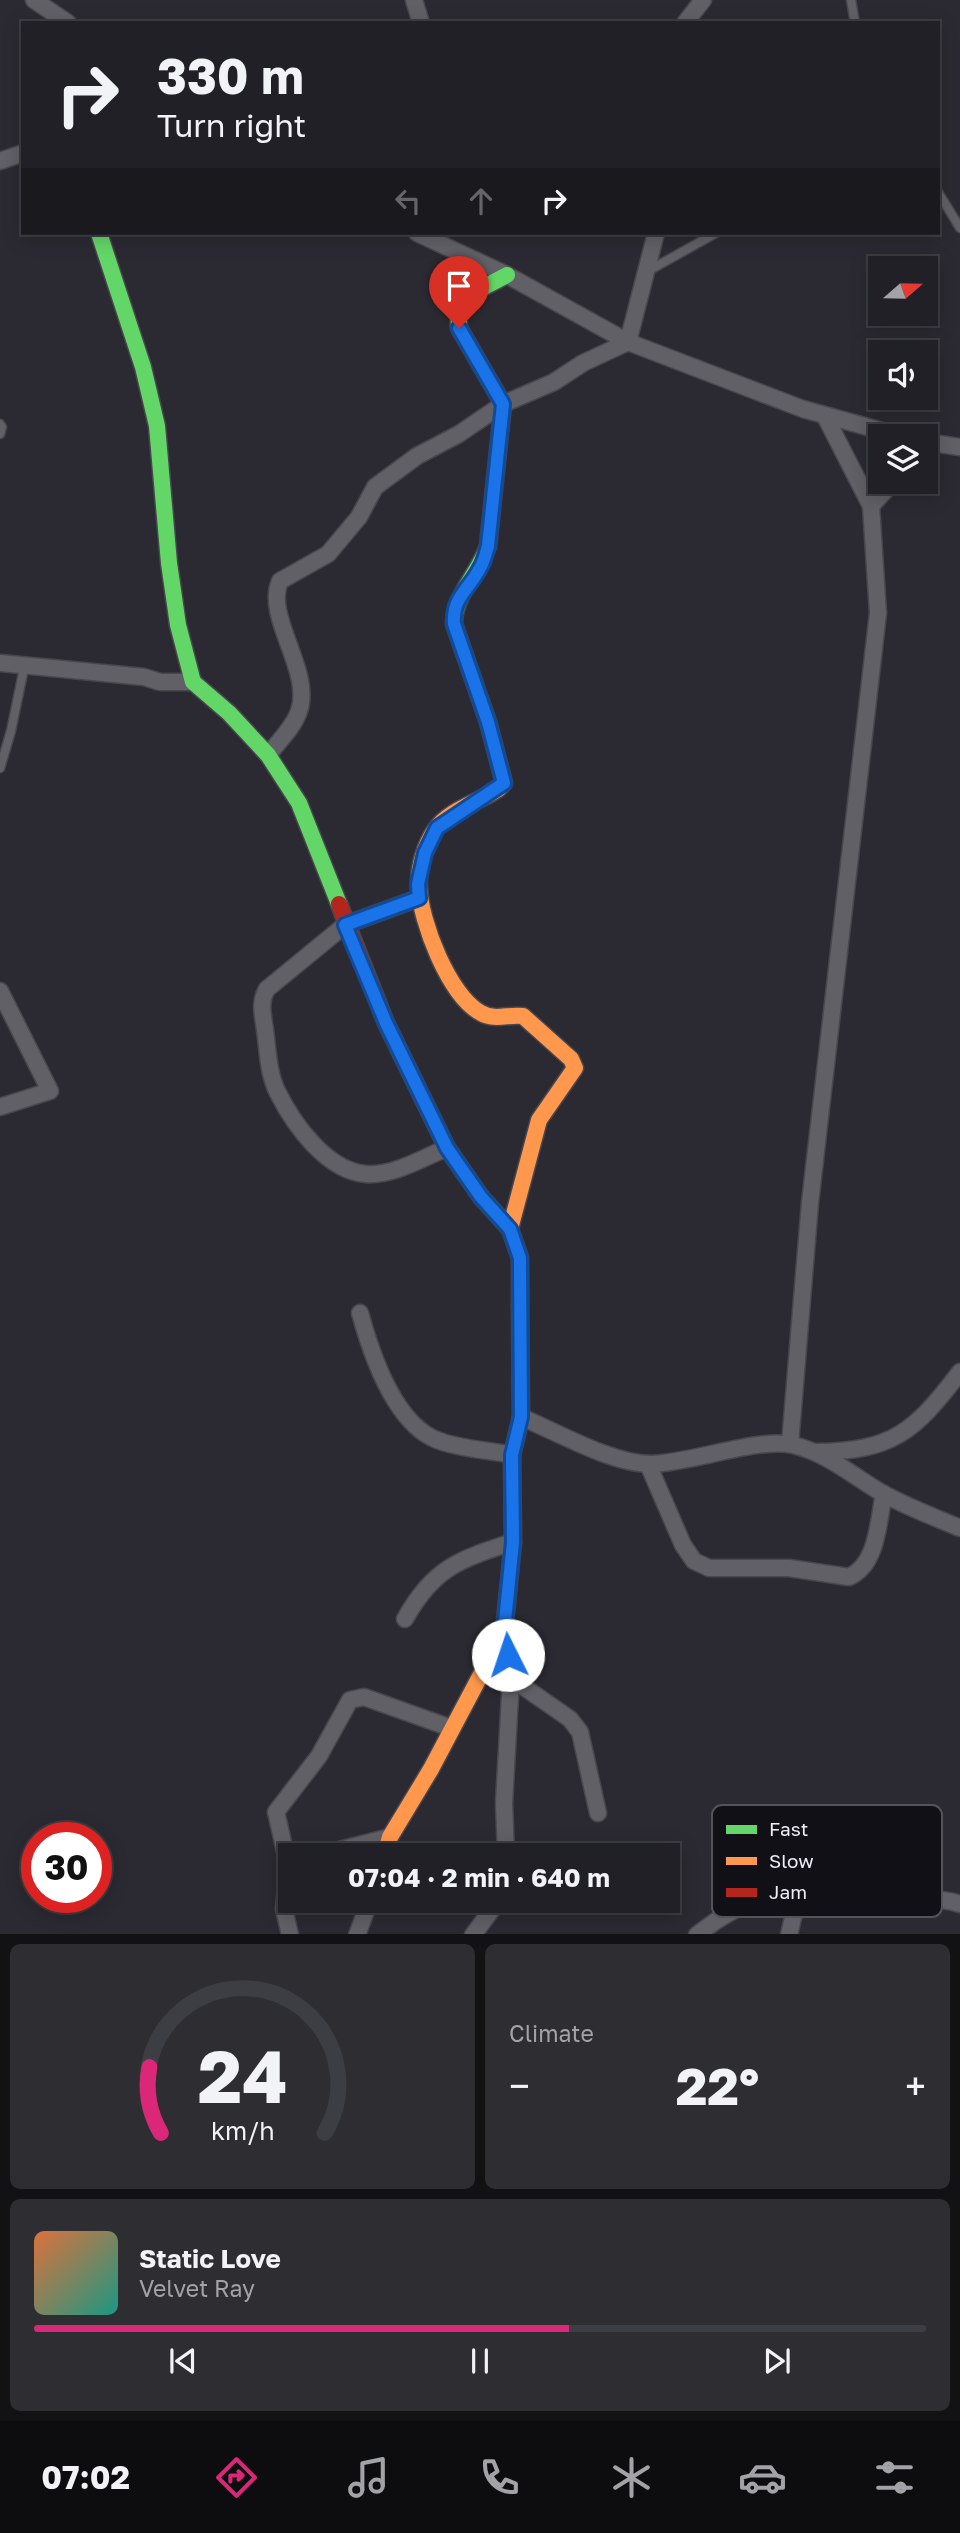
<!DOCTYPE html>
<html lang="en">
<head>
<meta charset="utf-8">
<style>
  :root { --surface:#202026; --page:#2d2d32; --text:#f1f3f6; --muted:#a2a3a7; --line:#3d3e43; --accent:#db2777 }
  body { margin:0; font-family:"Golos Text",sans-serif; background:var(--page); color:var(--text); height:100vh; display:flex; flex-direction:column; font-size:26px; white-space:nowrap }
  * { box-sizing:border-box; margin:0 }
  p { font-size:23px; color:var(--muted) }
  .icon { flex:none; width:38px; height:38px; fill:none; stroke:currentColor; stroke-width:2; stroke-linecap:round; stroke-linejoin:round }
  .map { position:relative; height:1934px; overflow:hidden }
  .details { display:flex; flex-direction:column; gap:10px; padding:10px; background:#121215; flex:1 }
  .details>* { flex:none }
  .banner { position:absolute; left:21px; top:21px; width:919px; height:214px; border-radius:0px; box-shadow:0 4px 18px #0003,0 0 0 2px var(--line); background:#202026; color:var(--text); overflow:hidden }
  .needle { width:46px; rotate:70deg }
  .fabs { position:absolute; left:868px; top:256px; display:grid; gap:14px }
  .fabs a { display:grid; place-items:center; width:70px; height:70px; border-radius:0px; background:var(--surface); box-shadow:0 4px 18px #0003,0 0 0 2px var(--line); font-size:35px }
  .speed { position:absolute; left:21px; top:1822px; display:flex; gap:14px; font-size:35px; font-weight:700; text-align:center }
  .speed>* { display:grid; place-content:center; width:91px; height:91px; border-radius:50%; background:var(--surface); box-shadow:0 4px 18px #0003,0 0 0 2px var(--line); line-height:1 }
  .speed .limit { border:10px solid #d22; background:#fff; color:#111 }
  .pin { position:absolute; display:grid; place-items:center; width:60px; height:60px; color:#fff; margin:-72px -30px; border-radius:50% 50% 50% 0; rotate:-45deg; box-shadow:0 0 7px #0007 }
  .pin .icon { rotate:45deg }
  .me { position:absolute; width:77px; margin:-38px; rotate:356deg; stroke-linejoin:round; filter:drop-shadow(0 0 5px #0008) }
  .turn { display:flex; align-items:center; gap:24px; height:147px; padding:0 21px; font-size:32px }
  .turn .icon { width:91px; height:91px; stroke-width:2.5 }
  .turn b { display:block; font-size:49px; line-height:60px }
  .lanes { display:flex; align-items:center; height:66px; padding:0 21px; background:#0003; justify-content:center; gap:35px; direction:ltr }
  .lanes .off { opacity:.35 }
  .big { font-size:52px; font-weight:700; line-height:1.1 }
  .details .widget { flex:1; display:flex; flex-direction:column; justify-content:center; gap:10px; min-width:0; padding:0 24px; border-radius:10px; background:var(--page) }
  .details .dial { align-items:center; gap:0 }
  .dial svg { height:182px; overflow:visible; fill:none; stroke:var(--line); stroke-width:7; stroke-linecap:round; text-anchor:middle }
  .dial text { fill:var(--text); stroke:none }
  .song { display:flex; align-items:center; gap:21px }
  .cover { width:84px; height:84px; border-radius:10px; background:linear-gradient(135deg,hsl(20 70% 55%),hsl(170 70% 35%)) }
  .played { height:7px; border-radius:4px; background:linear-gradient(90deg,var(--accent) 60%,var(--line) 60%) }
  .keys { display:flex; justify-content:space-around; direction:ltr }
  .heat { display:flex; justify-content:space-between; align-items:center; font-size:38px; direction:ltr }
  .details .tiles { flex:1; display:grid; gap:10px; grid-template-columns:1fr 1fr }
  .widget:last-child { grid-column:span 2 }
  .trip { position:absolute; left:278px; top:1843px; width:402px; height:70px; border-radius:0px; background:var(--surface); box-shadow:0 4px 18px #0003,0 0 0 2px var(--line); font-weight:700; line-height:70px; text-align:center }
  .tab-bar { display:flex; height:112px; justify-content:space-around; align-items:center; background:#0d0d0f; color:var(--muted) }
  .tab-bar .icon { width:49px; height:49px }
  .tab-bar .current { color:var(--accent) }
  .tab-bar b { font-size:32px; color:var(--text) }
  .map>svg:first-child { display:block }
</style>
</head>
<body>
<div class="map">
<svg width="960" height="1935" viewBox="0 0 960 1935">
  <rect width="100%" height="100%" fill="#2b2a32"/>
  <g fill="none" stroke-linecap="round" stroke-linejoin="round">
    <!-- lane casing -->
    <g stroke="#48474e" stroke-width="11">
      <g id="lane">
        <path d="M 851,0 L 855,23"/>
        <path d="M 938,192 L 960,228"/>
        <path d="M 648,271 L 716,233"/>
        <path d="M 0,424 L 2,427 L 0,434"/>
        <path d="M 0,768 L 11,731 L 24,668"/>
      </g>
    </g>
    <!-- street casing -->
    <g stroke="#48474e" stroke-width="19">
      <g id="street">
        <path d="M 34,0 L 68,23"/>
        <path d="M 414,0 L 421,23"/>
        <path d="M 685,23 L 703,0"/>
        <path d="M 0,161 L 23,153"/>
        <path d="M 417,233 L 507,275 L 628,342 L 803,409 L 900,436"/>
        <path d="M 926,442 L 960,447"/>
        <path d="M 871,506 L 894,481"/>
        <path d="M 0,663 L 144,677 L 160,682 L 193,682"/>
        <path d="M 268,755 C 278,742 294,727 299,711 C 313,671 264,617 280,581 L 328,554 L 359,517 L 375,487 L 417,456 L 459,434 L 503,404 L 554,382 L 583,363 L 628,342 L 656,233"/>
        <path d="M 419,898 L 345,925 L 267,989 C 259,1002 263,1015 265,1030 C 268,1051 268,1074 278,1093 C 294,1125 327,1171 366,1174 C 394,1176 422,1158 447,1148"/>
        <path d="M 0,991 L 50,1091 L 0,1107"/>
        <path d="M 360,1313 C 371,1353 394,1423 437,1440 C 459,1449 489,1450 512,1455"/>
        <path d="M 521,1417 C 557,1432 612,1464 651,1464 C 692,1463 759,1437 793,1445 C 827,1453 853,1476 882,1493 C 907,1507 934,1517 960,1528"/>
        <path d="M 790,1444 L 810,1203 L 878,613 L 871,506 L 825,416"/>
        <path d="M 816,1452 C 893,1451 914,1432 960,1372"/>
        <path d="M 648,1464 L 683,1545 L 694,1561 L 709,1568 L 789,1568 L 849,1577 C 878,1564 878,1521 884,1494"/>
        <path d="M 405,1619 C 433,1568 460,1559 513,1542"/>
        <path d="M 504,1631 L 511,1678 L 504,1803 L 506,1855"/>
        <path d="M 511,1678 L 570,1719 L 580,1732 L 598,1813"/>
        <path d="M 320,1855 L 390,1837"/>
        <path d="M 290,1935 L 284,1909 L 288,1864 L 276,1812 L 319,1756 L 350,1700 L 364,1697 L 451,1728"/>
        <path d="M 357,1935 L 370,1900"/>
        <path d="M 473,1935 L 499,1900"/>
        <path d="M 697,1935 C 769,1877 794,1904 875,1904 C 904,1904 930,1894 960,1904"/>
        <path d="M 789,1935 L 798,1896"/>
      </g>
    </g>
    <!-- fast casing -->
    <g stroke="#48474e" stroke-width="19">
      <g id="fast">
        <path d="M 99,233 L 143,367 L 157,426 L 169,563 L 178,625 L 193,682 L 229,713 L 268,755 L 299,803 L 339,904"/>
        <path d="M 498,789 L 504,783 L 488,722 L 454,624 C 454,595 479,573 488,546 L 503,404 L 459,328 L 458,308 L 465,297 L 507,275"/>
      </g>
    </g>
    <!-- slow casing -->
    <g stroke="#48474e" stroke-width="19">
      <g id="slow">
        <path d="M 498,789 C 478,803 449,809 435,830 C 425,845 418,867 419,886 C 420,921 449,996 481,1013 C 495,1021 508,1014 523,1016 L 571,1059 L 575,1068 L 539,1120 L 510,1229"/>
        <path d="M 385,1855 L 390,1837 L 431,1769 L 504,1631 L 513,1542 L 512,1455 L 521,1417 L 520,1306"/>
      </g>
    </g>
    <!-- jam casing -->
    <g stroke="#48474e" stroke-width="19">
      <path id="jam" d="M 339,904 L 386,1023 L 447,1148 L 481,1197 L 510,1229 L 520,1258 L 520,1306"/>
    </g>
    <!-- lane -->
    <use href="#lane" stroke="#616066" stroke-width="8"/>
    <!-- street -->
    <use href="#street" stroke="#616066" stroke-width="16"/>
    <!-- fast -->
    <use href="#fast" stroke="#63d668" stroke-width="16"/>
    <!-- slow -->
    <use href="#slow" stroke="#ff974d" stroke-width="16"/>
    <!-- jam -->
    <use href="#jam" stroke="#b3261e" stroke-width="16"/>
  </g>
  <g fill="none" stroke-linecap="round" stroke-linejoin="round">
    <!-- route casing -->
    <g stroke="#114b97" stroke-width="18">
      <path id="route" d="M 459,328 L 503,404 L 488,546 C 486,553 484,562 480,568 C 469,590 452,597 454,624 L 488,722 L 504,783 L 437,828 L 425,853 L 418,884 L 419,898 L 345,925 L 386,1023 L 447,1148 L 481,1197 L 510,1229 L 520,1258 L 521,1417 L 512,1455 L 513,1542 L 504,1631 L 508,1655"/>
    </g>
    <!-- route -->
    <use href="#route" stroke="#1a73e8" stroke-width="12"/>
  </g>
  <!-- legend -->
  <rect x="712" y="1805" width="230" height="112" rx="10" fill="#121017" stroke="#54525a" stroke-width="2"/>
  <rect x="726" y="1825" width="31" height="9" fill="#63d668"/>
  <rect x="726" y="1857" width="31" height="8" fill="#ff974d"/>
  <rect x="726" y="1888" width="31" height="9" fill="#b3261e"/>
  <g font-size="19" fill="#eeedf6">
    <text x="769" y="1836">Fast</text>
    <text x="769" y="1868">Slow</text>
    <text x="769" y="1899">Jam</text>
  </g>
</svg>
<div class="fabs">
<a><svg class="needle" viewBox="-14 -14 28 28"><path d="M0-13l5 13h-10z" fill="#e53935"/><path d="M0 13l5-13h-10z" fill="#a2a3a7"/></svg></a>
<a><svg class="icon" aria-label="sound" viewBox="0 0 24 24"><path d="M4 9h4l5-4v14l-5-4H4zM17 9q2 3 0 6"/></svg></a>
<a><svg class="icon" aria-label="layers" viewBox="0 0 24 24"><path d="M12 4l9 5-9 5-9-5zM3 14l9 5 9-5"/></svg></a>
</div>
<div class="speed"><div class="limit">30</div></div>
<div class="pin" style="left:459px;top:328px;background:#d93025"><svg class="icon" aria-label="arrive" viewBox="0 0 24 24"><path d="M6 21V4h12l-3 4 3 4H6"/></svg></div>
<svg class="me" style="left:508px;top:1655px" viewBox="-20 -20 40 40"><circle r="19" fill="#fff"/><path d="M0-13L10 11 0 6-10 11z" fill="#1a73e8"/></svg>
<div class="trip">07:04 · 2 min · 640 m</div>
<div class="banner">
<div class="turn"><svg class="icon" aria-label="right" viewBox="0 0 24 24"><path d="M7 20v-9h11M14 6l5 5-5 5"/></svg><div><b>330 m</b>Turn right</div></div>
<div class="lanes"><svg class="icon off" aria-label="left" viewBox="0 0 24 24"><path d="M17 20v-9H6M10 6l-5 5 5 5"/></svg><svg class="icon off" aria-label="ahead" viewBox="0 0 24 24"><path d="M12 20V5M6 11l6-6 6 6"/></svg><svg class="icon" aria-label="right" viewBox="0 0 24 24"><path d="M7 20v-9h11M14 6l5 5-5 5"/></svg></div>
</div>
</div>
<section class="details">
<div class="tiles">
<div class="widget dial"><svg viewBox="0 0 100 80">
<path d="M14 69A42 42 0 1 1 86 69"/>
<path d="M14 69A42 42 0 0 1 9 40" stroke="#db2777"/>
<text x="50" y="56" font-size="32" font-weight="700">24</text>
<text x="50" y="72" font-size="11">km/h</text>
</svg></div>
<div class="widget"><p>Climate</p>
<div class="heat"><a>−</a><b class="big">22°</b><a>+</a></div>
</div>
<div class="widget">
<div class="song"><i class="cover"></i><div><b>Static Love</b><p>Velvet Ray</p></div></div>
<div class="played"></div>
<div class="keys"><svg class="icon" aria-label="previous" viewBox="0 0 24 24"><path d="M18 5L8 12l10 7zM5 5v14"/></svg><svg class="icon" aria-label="pause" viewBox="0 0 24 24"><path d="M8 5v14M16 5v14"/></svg><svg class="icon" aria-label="next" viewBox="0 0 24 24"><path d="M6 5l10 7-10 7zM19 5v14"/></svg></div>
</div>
</div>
</section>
<nav class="tab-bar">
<b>07:02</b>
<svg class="icon current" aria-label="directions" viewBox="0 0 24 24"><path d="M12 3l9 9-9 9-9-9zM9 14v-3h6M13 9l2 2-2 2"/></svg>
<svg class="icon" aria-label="music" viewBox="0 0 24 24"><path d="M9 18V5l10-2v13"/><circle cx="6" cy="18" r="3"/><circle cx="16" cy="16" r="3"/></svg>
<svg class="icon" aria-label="phone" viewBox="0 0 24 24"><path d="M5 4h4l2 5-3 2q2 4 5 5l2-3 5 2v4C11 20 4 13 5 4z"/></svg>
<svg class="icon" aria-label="climate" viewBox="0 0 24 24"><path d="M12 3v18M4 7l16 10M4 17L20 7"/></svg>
<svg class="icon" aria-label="car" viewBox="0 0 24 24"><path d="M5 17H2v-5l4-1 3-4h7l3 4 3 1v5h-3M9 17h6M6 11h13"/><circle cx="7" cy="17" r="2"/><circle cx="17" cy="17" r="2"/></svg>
<svg class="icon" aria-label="filters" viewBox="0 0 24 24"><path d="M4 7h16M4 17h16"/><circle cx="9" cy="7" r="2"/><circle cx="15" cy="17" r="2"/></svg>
</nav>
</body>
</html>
